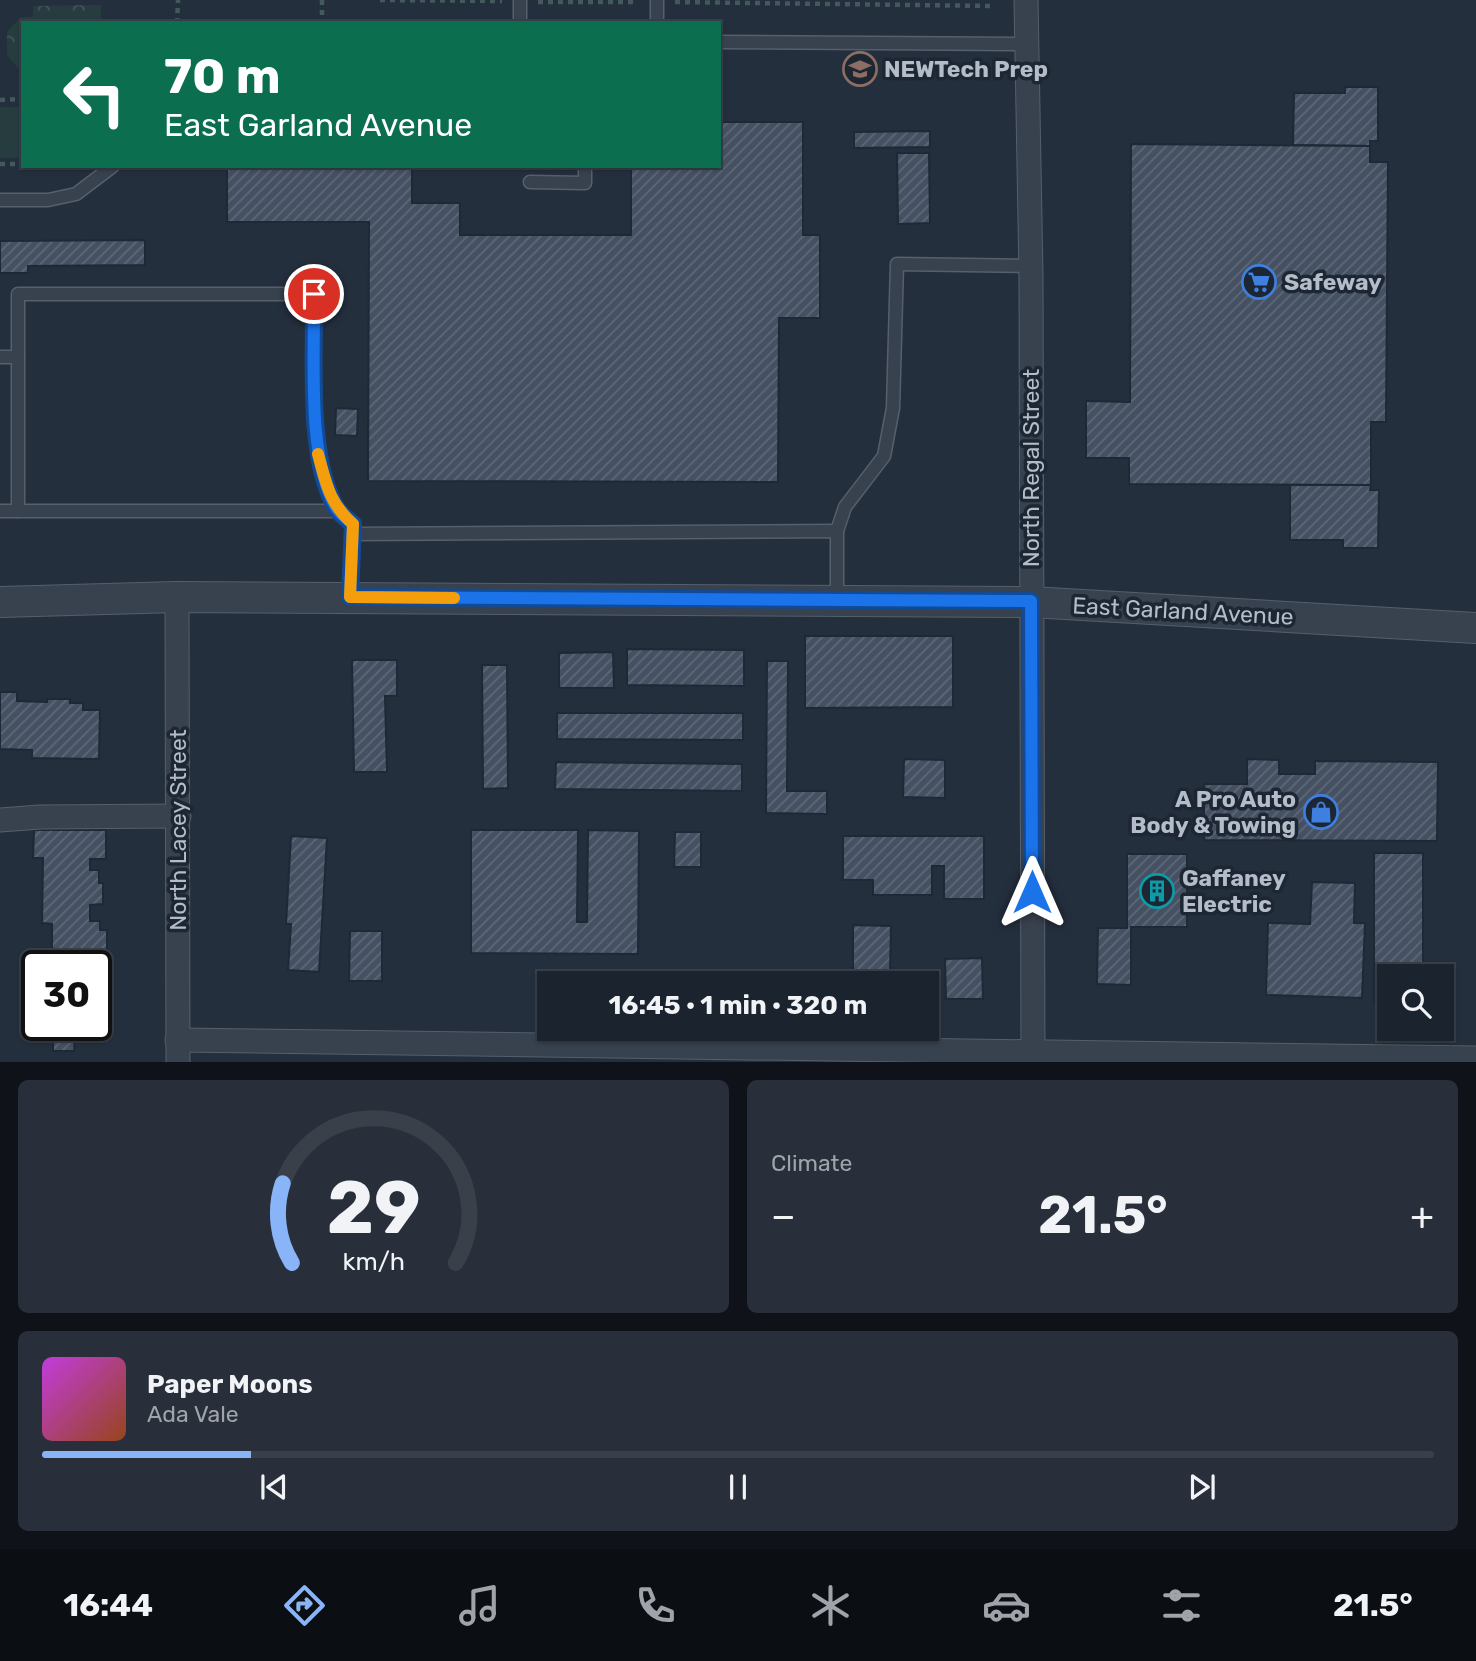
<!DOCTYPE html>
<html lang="en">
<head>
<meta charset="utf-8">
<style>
  :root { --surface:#1b232e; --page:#282f3a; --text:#f1f3f6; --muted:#a0a4aa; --line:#39404a; --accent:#8ab4f8 }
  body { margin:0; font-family:Rubik,sans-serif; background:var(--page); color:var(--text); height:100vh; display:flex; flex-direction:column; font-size:26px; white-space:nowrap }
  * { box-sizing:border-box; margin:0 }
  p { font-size:23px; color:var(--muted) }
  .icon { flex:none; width:38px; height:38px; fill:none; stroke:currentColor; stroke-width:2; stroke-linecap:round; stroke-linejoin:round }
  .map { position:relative; height:1062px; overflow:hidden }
  .panel { display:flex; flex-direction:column; gap:18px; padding:18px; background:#0f1319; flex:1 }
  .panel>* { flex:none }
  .banner { position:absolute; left:21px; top:21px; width:700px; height:147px; border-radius:0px; box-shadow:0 2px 5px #0004,0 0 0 2px var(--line); background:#0b6e4f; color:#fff; overflow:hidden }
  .buttons { position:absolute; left:1377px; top:964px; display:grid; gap:14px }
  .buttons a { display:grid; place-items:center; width:77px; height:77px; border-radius:0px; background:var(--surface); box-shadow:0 2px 5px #0004,0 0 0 2px var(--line); font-size:35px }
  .speed { position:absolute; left:21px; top:950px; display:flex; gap:14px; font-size:35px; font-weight:700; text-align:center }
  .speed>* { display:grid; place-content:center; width:91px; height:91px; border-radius:50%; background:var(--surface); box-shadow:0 2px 5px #0004,0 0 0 2px var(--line); line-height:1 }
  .speed .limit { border:4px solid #111; border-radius:10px; background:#fff; color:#111 }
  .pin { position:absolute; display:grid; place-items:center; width:60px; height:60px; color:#fff; margin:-30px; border:4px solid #fff; border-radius:50%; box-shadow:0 2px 7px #0007 }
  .me { position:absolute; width:77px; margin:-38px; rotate:0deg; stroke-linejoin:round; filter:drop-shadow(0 0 5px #0008) }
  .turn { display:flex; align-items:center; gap:24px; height:147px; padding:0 28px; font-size:32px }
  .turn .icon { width:91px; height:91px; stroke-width:2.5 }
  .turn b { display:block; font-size:49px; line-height:60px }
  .big { font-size:52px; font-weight:700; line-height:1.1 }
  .panel .widget { flex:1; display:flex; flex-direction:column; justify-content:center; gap:10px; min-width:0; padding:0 24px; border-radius:10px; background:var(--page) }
  .panel .dial { align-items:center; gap:0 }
  .dial svg { height:182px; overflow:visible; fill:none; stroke:var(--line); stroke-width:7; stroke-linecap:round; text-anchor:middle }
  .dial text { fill:var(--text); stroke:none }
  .song { display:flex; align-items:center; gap:21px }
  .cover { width:84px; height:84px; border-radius:10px; background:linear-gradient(135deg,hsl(290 70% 55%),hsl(20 70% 35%)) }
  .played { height:7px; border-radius:4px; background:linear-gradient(90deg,var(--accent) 15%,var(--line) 15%) }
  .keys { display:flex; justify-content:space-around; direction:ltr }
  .heat { display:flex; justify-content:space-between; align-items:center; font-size:38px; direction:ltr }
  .panel .tiles { flex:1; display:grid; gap:18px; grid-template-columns:1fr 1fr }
  .widget:last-child { grid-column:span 2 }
  .trip { position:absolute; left:537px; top:971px; width:402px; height:70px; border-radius:0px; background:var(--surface); box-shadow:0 2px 5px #0004,0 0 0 2px var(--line); font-weight:700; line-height:70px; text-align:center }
  .tab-bar { display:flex; height:112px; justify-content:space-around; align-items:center; background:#0b0e12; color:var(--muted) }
  .tab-bar .icon { width:49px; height:49px }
  .tab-bar .current { color:var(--accent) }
  .tab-bar b { font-size:32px; color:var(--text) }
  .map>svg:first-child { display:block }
</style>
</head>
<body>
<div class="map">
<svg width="1476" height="1063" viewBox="0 0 1476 1063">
  <defs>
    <pattern id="forest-crowns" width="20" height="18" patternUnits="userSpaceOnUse" patternTransform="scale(1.75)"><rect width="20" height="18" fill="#263c3f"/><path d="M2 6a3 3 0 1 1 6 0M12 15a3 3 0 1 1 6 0" fill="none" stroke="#435659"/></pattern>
    <pattern id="building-hatch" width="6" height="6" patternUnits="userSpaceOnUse" patternTransform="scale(1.75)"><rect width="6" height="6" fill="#455162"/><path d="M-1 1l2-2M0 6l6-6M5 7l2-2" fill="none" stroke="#5d6877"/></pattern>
  </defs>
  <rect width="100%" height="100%" fill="#242f3e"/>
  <!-- forest -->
  <path fill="url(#forest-crowns)" d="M 101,5 L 101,23 L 23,23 L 23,74 L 7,55 L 7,32 L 21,17 L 33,17 L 33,6 Z"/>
  <!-- pitch -->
  <rect fill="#263c3f" x="0" y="107" width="23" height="51"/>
  <!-- building -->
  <g fill="url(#building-hatch)" stroke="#1f2835" stroke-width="2">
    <path d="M 1345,87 L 1378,87 L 1378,141 L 1370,141 L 1370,146 L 1293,145 L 1294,93 L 1345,93 Z"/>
    <path d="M 719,122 L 803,122 L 803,235 L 820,235 L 820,318 L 779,318 L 778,482 L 368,481 L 369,222 L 227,222 L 227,166 L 412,166 L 412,203 L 460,203 L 460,235 L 631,235 L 631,166 L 719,166 Z"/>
    <path d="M 930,131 L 930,147 L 854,148 L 854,132 Z"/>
    <path d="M 1131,144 L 1370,146 L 1370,162 L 1388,162 L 1386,422 L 1371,422 L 1371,485 L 1129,484 L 1129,458 L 1086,458 L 1086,401 L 1130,402 Z"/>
    <path d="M 897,153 L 929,153 L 930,223 L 898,224 Z"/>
    <path d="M 145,240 L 145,265 L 28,266 L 28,273 L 0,273 L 0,241 Z"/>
    <path d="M 336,408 L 358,409 L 357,436 L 335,435 Z"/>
    <path d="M 1290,485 L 1371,485 L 1370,490 L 1379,490 L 1378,548 L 1343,548 L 1343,540 L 1290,540 Z"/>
    <path d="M 805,636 L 953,636 L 953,707 L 805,708 Z"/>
    <path d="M 627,649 L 744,650 L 744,686 L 627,685 Z"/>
    <path d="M 613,652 L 614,688 L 559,688 L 559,653 Z"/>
    <path d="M 352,660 L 397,660 L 397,696 L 385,696 L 387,772 L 354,772 Z"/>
    <path d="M 767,661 L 788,661 L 787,791 L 827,791 L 827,814 L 766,813 Z"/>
    <path d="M 482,665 L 507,665 L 508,788 L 483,789 Z"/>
    <path d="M 0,692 L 17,692 L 17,701 L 47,702 L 47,699 L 70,699 L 70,703 L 83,703 L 83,710 L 100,710 L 99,759 L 32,758 L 32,750 L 0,749 Z"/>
    <path d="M 557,713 L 743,713 L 743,740 L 557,739 Z"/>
    <path d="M 904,759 L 945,760 L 945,798 L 903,797 Z"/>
    <path d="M 1247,759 L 1279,760 L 1279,774 L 1315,774 L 1315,761 L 1438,762 L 1437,841 L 1204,840 L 1204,784 L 1247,784 Z"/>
    <path d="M 556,762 L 742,764 L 742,791 L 555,789 Z"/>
    <path d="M 34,830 L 106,830 L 106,859 L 90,859 L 90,870 L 99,870 L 99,883 L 103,883 L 103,904 L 90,905 L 90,921 L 100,921 L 100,930 L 107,930 L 107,960 L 98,960 L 98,973 L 96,973 L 96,966 L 52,966 L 52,924 L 42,923 L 43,858 L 33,858 Z"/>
    <path d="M 471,830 L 578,830 L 577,922 L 587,922 L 588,830 L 639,831 L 638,954 L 471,953 Z"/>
    <path d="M 675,832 L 701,832 L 701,867 L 674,867 Z"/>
    <path d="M 291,836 L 327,838 L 319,972 L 288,970 L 291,924 L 286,924 Z"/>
    <path d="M 843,836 L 984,836 L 984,899 L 944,899 L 944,866 L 932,866 L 932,895 L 873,895 L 873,880 L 843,880 Z"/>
    <path d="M 1374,853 L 1423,853 L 1423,976 L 1390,976 L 1390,1002 L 1374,1002 Z"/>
    <path d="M 1127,854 L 1187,854 L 1187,927 L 1131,927 L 1131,985 L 1097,984 L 1098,928 L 1127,928 Z"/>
    <path d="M 1312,882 L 1355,883 L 1354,923 L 1365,923 L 1362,998 L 1266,995 L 1268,923 L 1310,924 Z"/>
    <path d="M 853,925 L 891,926 L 890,974 L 853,974 Z"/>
    <path d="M 350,931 L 382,931 L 382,981 L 349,981 Z"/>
    <path d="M 982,958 L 983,999 L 946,999 L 945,959 Z"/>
    <path d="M 41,1026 L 87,1026 L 86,1037 L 75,1037 L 74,1051 L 53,1051 L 53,1038 L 41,1037 Z"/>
  </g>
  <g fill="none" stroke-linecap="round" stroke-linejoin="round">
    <!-- service casing -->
    <g stroke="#565f6c" stroke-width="15">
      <g id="service">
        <path d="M 520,0 L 520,23"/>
        <path d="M 657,23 L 657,0"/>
        <path d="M 719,42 L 1026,44"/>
        <path d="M 530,182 L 585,183 L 585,166"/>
        <path d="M 0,200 L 48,200 L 76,194 L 113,166"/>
        <path d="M 0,357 L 18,357"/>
        <path d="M 0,511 L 18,511"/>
        <path d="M 338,511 L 18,511 L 18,294 L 314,294 C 315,352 306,461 337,509 C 341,515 347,519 353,524 L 353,534"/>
        <path d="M 837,531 L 845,507 L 884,456 L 893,408 L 897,264 L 1030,266"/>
        <path d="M 350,597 L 353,534 L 837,531 L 837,600"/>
      </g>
    </g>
    <!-- minor casing -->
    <g stroke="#565f6c" stroke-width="25">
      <g id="minor">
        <path d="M 1026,0 L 1031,276 L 1033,1063"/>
        <path d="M 177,597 L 178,1063"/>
        <path d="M 0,820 L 40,817 L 179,816"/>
        <path d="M 177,1040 L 1476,1058"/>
      </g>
    </g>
    <!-- tertiary casing -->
    <g stroke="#565f6c" stroke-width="32">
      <path id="tertiary" d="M 0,602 L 177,597 L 1031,602 L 1476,628"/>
    </g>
    <!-- path -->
    <g stroke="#44595c" stroke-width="4.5" stroke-dasharray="5 5" stroke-linecap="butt">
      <path d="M 322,0 L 322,23"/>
      <path d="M 380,0 L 502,1"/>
      <path d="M 538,2 L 638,2"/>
      <path d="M 675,2 L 994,6"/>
      <path d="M 177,23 L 178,0"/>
      <path d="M 0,100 L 23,99"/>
      <path d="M 0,164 L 23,164"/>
    </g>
    <!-- service -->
    <use href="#service" stroke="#38414e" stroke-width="12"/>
    <!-- minor -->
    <use href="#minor" stroke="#38414e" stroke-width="23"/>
    <!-- tertiary -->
    <use href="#tertiary" stroke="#38414e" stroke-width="30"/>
  </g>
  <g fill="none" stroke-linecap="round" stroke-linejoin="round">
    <!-- route casing -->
    <g stroke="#114b97" stroke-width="18">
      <path id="route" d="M 314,294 C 315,352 306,461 337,509 C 341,515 347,519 353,524 L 350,597 L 1031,601 L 1032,892"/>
    </g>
    <!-- route -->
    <use href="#route" stroke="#1a73e8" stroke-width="12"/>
    <!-- slow -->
    <path stroke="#f59e0b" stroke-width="12" d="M 318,454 C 326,483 329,503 353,524 L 350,597 L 454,598"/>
  </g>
  <!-- icons -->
  <defs>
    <g id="school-ring" transform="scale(1.75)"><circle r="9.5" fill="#1d2633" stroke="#8d6e63" stroke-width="1.5"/><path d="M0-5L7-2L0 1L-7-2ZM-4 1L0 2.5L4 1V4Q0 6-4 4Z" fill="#8d6e63"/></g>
    <g id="supermarket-ring" transform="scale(1.75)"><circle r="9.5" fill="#1d2633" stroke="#3f7fe0" stroke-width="1.5"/><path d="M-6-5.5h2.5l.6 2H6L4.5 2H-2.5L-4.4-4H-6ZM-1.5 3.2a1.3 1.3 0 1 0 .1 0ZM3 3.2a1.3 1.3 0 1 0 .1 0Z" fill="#3f7fe0"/></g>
    <g id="shop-ring" transform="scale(1.75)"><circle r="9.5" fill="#1d2633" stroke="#3f7fe0" stroke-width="1.5"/><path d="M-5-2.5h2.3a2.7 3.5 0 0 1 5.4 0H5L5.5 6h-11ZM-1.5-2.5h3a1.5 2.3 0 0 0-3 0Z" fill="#3f7fe0"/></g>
    <g id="building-ring" transform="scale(1.75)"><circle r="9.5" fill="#1d2633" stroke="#0f9aa8" stroke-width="1.5"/><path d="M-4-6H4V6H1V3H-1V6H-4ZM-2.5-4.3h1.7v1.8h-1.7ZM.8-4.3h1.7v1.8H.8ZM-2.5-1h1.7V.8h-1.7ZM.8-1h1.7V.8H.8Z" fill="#0f9aa8"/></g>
  </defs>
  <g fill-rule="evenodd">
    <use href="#school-ring" x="860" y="69"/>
    <use href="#supermarket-ring" x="1259" y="282"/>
    <use href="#shop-ring" x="1321" y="812"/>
    <use href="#building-ring" x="1157" y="891"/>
  </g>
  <g text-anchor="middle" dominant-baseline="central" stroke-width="7" stroke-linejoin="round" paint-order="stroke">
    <!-- poi labels -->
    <g font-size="23" font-weight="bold" fill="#b4bcc9" stroke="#1d2633" text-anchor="start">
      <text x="884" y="69">NEWTech Prep</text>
      <text x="1284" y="282">Safeway</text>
      <text x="1296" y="799" text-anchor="end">A Pro Auto<tspan x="1296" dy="26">Body &amp; Towing</tspan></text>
      <text x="1182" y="878">Gaffaney<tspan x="1182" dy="26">Electric</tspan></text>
    </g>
    <!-- street labels -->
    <g font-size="23" fill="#b4bcc9" stroke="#1d2633">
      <text transform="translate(1031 468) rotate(-90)">North Regal Street</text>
      <text transform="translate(1183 611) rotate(3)">East Garland Avenue</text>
      <text transform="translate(178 830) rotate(-90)">North Lacey Street</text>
    </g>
  </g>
</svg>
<div class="buttons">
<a><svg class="icon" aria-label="search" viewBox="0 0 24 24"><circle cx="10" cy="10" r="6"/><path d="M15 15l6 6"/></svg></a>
</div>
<div class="speed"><div class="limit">30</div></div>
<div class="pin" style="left:314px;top:294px;background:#d93025"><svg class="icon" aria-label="arrive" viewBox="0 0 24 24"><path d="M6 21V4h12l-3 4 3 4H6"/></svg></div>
<svg class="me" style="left:1032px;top:892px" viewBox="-20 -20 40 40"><path d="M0-17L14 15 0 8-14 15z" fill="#1a73e8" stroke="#fff" stroke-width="4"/></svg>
<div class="trip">16:45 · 1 min · 320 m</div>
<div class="banner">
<div class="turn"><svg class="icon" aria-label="left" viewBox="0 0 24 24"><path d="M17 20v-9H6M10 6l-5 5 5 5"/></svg><div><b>70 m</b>East Garland Avenue</div></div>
</div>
</div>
<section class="panel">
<div class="tiles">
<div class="widget dial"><svg viewBox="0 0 100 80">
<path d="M14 69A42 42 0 1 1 86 69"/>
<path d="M14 69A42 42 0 0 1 10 34" stroke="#8ab4f8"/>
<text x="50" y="56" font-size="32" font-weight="700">29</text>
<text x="50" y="72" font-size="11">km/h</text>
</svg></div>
<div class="widget"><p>Climate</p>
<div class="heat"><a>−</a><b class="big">21.5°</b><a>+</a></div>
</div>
<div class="widget">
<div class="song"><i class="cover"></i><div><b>Paper Moons</b><p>Ada Vale</p></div></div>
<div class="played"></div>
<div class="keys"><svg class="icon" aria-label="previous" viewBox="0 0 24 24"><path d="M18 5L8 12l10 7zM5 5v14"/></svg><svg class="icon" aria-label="pause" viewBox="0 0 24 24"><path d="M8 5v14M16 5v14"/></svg><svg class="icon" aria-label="next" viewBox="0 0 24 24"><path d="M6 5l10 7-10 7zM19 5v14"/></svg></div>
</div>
</div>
</section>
<nav class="tab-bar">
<b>16:44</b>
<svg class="icon current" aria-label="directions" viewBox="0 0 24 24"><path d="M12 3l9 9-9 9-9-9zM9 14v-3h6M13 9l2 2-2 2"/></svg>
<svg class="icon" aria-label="music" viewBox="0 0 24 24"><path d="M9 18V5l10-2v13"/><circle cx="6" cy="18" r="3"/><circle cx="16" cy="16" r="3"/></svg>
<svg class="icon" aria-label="phone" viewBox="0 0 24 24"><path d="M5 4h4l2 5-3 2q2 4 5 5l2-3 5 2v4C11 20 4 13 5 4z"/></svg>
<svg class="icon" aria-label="climate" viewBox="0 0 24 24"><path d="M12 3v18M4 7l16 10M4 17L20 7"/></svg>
<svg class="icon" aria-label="car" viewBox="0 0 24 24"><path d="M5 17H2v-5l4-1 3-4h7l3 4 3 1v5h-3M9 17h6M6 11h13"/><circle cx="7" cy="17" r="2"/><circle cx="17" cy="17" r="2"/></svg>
<svg class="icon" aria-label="filters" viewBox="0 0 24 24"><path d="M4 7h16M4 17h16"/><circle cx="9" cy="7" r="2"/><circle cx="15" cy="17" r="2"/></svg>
<b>21.5°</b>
</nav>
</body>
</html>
